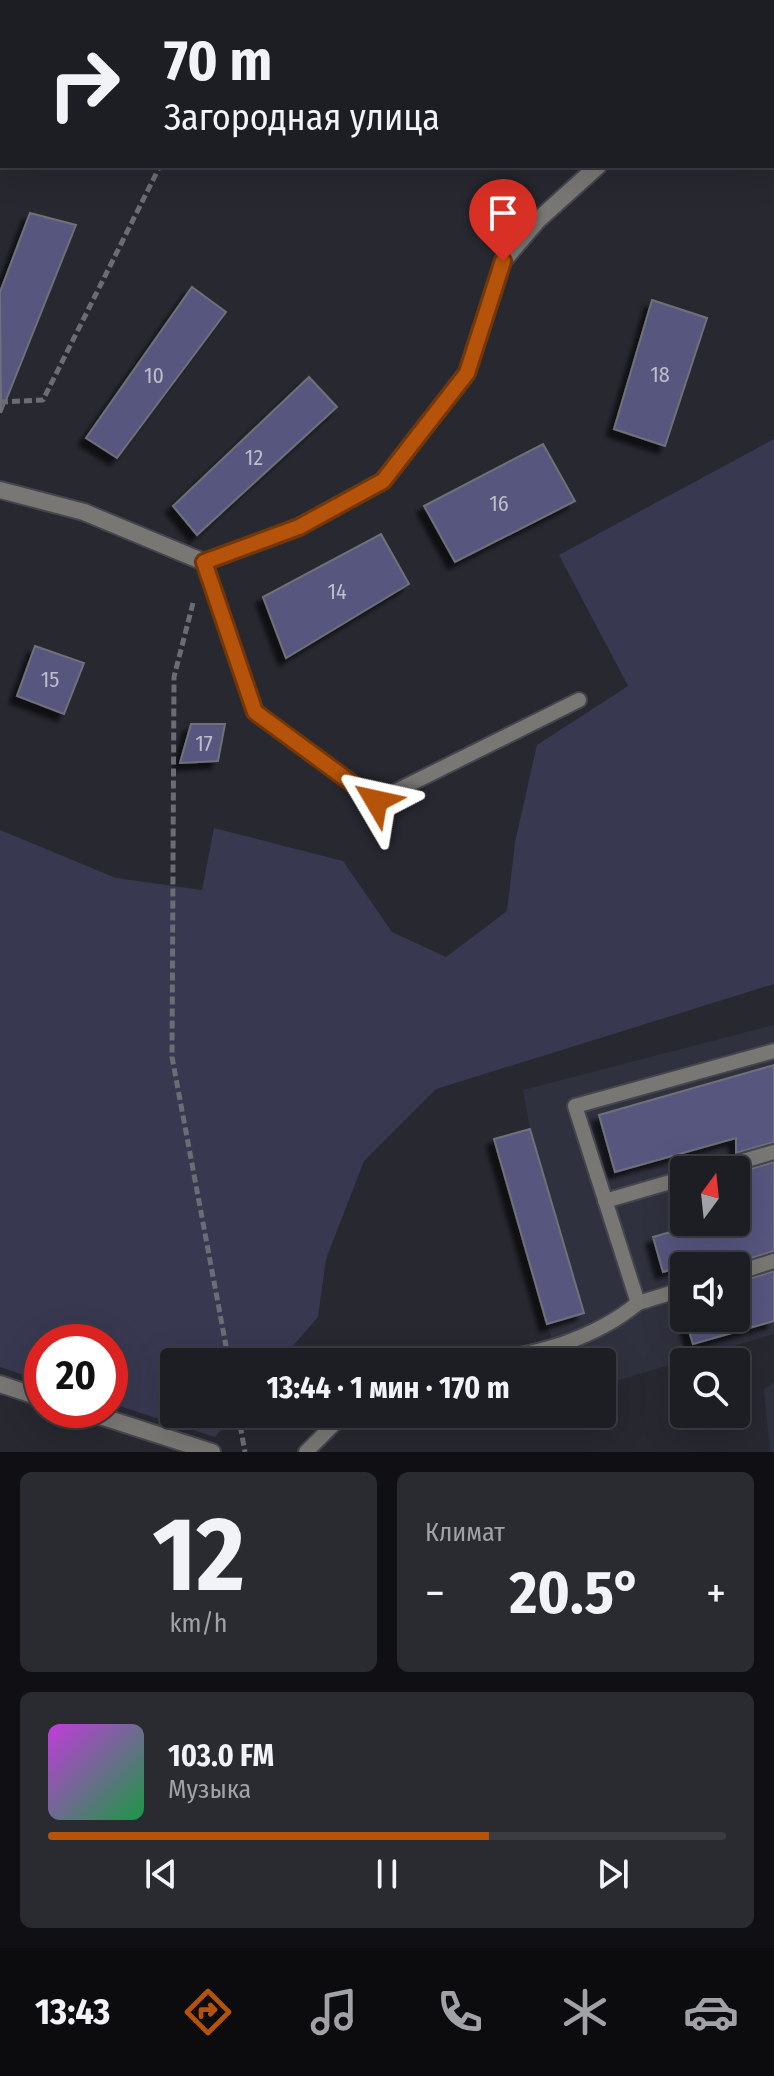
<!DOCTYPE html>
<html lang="ru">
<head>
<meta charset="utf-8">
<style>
  :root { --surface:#1d1e24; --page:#2a2b31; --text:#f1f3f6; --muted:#a0a2a6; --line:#3b3c41; --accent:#b45309 }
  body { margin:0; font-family:"Fira Sans Condensed",sans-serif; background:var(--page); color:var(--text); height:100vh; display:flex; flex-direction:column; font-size:30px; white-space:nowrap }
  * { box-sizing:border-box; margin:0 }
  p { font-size:26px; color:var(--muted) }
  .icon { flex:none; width:44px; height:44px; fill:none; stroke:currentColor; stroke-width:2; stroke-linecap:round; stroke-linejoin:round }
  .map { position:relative; height:1452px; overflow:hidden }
  .details { display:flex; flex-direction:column; gap:20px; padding:20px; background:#101014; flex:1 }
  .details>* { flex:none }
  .guide { position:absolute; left:0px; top:0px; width:774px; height:168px; box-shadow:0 8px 32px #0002,0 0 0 2px var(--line); background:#1d1e24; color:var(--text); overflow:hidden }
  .needle { width:52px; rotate:15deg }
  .fabs { position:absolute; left:670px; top:1156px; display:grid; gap:16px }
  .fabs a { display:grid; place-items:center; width:80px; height:80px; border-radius:8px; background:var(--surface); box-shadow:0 8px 32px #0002,0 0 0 2px var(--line); font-size:40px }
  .speed { position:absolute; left:24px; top:1324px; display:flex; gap:16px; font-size:40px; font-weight:700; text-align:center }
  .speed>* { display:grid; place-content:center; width:104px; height:104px; border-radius:50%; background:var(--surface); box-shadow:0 8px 32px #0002,0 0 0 2px var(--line); line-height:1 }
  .speed .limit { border:12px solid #d22; background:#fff; color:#111 }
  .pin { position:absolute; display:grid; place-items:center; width:68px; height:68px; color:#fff; margin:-82px -34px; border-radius:50% 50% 50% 0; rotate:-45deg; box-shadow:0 0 8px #0007 }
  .pin .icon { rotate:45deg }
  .me { position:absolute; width:88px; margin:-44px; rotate:306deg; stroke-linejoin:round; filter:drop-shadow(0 0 6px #0008) }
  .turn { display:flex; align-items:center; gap:28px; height:168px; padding:0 32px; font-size:36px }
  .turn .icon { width:104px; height:104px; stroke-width:2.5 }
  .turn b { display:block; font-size:56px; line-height:68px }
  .big { font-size:60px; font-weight:700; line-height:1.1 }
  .details .widget { flex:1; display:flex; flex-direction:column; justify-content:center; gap:12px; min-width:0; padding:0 28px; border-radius:12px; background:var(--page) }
  .details .dial { align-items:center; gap:0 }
  .dial b { font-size:104px; line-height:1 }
  .song { display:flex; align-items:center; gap:24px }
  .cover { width:96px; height:96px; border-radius:12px; background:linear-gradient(135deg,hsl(290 70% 55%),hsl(140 70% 35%)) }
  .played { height:8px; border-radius:4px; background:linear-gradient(90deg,var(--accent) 65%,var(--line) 65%) }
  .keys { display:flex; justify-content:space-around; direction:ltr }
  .heat { display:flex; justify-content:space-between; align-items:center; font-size:44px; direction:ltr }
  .details .tiles { flex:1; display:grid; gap:20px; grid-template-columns:1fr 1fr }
  .widget:last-child { grid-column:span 2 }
  .trip { position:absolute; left:160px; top:1348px; width:456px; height:80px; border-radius:8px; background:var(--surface); box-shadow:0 8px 32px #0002,0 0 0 2px var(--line); font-weight:700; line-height:80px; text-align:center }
  .tabs { display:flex; height:128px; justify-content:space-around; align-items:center; background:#0c0c0e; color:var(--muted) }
  .tabs .icon { width:56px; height:56px }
  .tabs .current { color:var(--accent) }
  .tabs b { font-size:36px; color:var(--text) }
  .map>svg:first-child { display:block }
</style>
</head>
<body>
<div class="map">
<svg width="774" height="1452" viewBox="0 0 774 1452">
  <defs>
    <filter id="shadow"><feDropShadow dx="-7" dy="7" stdDeviation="2" flood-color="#0009"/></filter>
  </defs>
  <rect width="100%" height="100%" fill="#272830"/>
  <!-- built -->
  <g fill="#30313e" fill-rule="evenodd">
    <path d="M 774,1025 L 774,1334 L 602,1385 L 602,1362 L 558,1362 L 494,1139 L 530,1129 L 523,1090 ZM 684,1170 L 736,1170 L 736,1222 L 684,1222 ZM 684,1266 L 736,1266 L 736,1318 L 684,1318 Z"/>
    <path d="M 774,1383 L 774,1452 L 770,1452 L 764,1389 Z"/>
  </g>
  <!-- green -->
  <path fill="#383851" d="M 774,439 L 774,984 L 436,1089 L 364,1161 L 326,1259 L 318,1317 L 279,1362 L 174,1362 L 174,1414 L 235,1414 L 215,1437 L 110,1403 L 110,1342 L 42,1342 L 42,1381 L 0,1367 L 0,830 L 116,878 L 202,890 L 214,828 L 343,861 L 392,932 L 446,957 L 507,911 L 515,842 L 537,745 L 628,686 L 559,555 Z"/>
  <!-- building -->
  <g fill="#56577e" stroke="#6f707a" stroke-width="2" filter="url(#shadow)">
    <path d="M 30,213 L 76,225 L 1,413 L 0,292 Z"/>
    <path d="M 192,287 L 226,312 L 117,458 L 86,438 Z"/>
    <path d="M 652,300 L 707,318 L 665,446 L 614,429 Z"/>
    <path d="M 309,377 L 337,407 L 197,535 L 173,506 Z"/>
    <path d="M 543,444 L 575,501 L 455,562 L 424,506 Z"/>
    <path d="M 381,534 L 409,584 L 286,658 L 263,597 Z"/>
    <path d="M 35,646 L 84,663 L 64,714 L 17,696 Z"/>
    <path d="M 191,724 L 225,724 L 218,761 L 180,763 Z"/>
    <path d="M 774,1065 L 774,1142 L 736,1153 L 736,1138 L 615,1172 L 599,1115 Z"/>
    <path d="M 530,1129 L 584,1313 L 547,1324 L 494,1139 Z"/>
    <path d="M 774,1162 L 774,1251 L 736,1263 L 736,1251 L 663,1272 L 653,1237 L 685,1228 L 683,1222 L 736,1222 L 736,1173 Z"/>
    <path d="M 774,1271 L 774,1321 L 693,1344 L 685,1318 L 736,1318 L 736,1283 Z"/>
  </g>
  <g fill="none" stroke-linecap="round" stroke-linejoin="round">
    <!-- service casing -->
    <g stroke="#44454d" stroke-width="18">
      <g id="service">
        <path d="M 204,562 L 255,712 L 376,801 L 579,700"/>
        <path d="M 712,1170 L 774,1152"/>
        <path d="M 605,1201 L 684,1178"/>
        <path d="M 736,1273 L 774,1261"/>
        <path d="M 684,1289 L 638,1303 L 575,1106 L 774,1051"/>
        <path d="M 483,1362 C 539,1353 593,1340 638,1303"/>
        <path d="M 306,1452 L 344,1414"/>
      </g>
    </g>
    <!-- minor casing -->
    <g stroke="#44454d" stroke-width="20">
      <g id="minor">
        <path d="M 24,2 L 25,0"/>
        <path d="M 0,80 L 2,74"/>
        <path d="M 0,1384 L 42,1398"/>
        <path d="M 81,1410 L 212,1452"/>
      </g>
    </g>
    <!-- tertiary casing -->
    <g stroke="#44454d" stroke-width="20">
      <g id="tertiary">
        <path d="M 772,88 L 774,86"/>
        <path d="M 0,490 L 84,512 L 204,562 L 299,527 L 383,481 L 467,373 L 503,261 L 538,220 L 598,166"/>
      </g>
    </g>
    <!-- path -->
    <g stroke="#6c6c74" stroke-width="5" stroke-dasharray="8 4" stroke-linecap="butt">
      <path d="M 0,402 L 43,400 L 160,166"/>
      <path d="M 193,603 L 174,677 L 172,1057 L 229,1362"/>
      <path d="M 238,1414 L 245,1452"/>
    </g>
    <!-- service -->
    <use href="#service" stroke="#797773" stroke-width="14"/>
    <!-- minor -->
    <use href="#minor" stroke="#797773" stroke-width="16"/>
    <!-- tertiary -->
    <use href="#tertiary" stroke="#797773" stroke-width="16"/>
  </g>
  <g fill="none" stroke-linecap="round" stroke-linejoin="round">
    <!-- route casing -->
    <g stroke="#753606" stroke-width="20">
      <path id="route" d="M 376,801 L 255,712 L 204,562 L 299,527 L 383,481 L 467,373 L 503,261"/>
    </g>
    <!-- route -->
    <use href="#route" stroke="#b45309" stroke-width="14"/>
  </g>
  <g text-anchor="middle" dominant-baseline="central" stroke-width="6" stroke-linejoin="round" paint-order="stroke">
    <!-- number labels -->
    <g font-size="22" fill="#bdbdcb">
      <text x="660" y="374">18</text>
      <text x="154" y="375">10</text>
      <text x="254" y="457">12</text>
      <text x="499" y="503">16</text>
      <text x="337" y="591">14</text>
      <text x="50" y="679">15</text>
      <text x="204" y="743">17</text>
    </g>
  </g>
</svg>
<div class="fabs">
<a><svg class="needle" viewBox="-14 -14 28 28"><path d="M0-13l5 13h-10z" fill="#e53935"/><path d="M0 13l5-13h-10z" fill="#a0a2a6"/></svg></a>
<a><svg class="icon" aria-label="sound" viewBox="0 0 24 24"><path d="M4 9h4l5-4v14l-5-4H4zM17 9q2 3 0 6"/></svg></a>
<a><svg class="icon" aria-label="search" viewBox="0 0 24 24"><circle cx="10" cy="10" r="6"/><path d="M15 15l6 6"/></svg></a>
</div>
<div class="speed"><div class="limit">20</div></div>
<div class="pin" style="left:503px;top:261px;background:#d93025"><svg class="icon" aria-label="arrive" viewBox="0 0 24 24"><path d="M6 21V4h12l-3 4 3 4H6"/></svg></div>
<svg class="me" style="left:376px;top:801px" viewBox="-20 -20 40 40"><path d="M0-17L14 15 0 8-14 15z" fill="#b45309" stroke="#fff" stroke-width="4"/></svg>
<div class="trip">13:44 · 1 мин · 170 m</div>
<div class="guide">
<div class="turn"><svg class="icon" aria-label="right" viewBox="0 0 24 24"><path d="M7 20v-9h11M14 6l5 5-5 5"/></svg><div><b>70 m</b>Загородная улица</div></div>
</div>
</div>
<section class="details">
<div class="tiles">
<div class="widget dial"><b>12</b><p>km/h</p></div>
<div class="widget"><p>Климат</p>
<div class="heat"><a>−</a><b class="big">20.5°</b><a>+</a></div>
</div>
<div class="widget">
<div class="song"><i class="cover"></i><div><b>103.0 FM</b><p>Музыка</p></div></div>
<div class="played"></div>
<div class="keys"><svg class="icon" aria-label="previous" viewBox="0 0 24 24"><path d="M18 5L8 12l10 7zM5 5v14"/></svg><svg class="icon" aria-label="pause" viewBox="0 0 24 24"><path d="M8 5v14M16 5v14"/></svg><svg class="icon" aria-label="next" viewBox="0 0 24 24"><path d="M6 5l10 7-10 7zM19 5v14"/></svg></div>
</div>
</div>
</section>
<nav class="tabs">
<b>13:43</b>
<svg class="icon current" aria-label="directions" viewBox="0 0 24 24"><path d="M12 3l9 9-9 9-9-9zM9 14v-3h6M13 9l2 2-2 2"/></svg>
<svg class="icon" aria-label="music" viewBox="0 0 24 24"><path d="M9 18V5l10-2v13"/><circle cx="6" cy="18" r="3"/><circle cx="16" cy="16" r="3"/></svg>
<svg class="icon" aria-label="phone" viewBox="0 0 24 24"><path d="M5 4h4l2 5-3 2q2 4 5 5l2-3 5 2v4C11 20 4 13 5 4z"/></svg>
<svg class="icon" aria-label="climate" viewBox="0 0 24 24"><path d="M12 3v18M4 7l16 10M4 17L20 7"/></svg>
<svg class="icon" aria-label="car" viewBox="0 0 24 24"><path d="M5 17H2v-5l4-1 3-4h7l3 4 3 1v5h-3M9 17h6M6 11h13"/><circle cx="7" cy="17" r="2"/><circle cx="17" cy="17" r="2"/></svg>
</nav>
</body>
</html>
